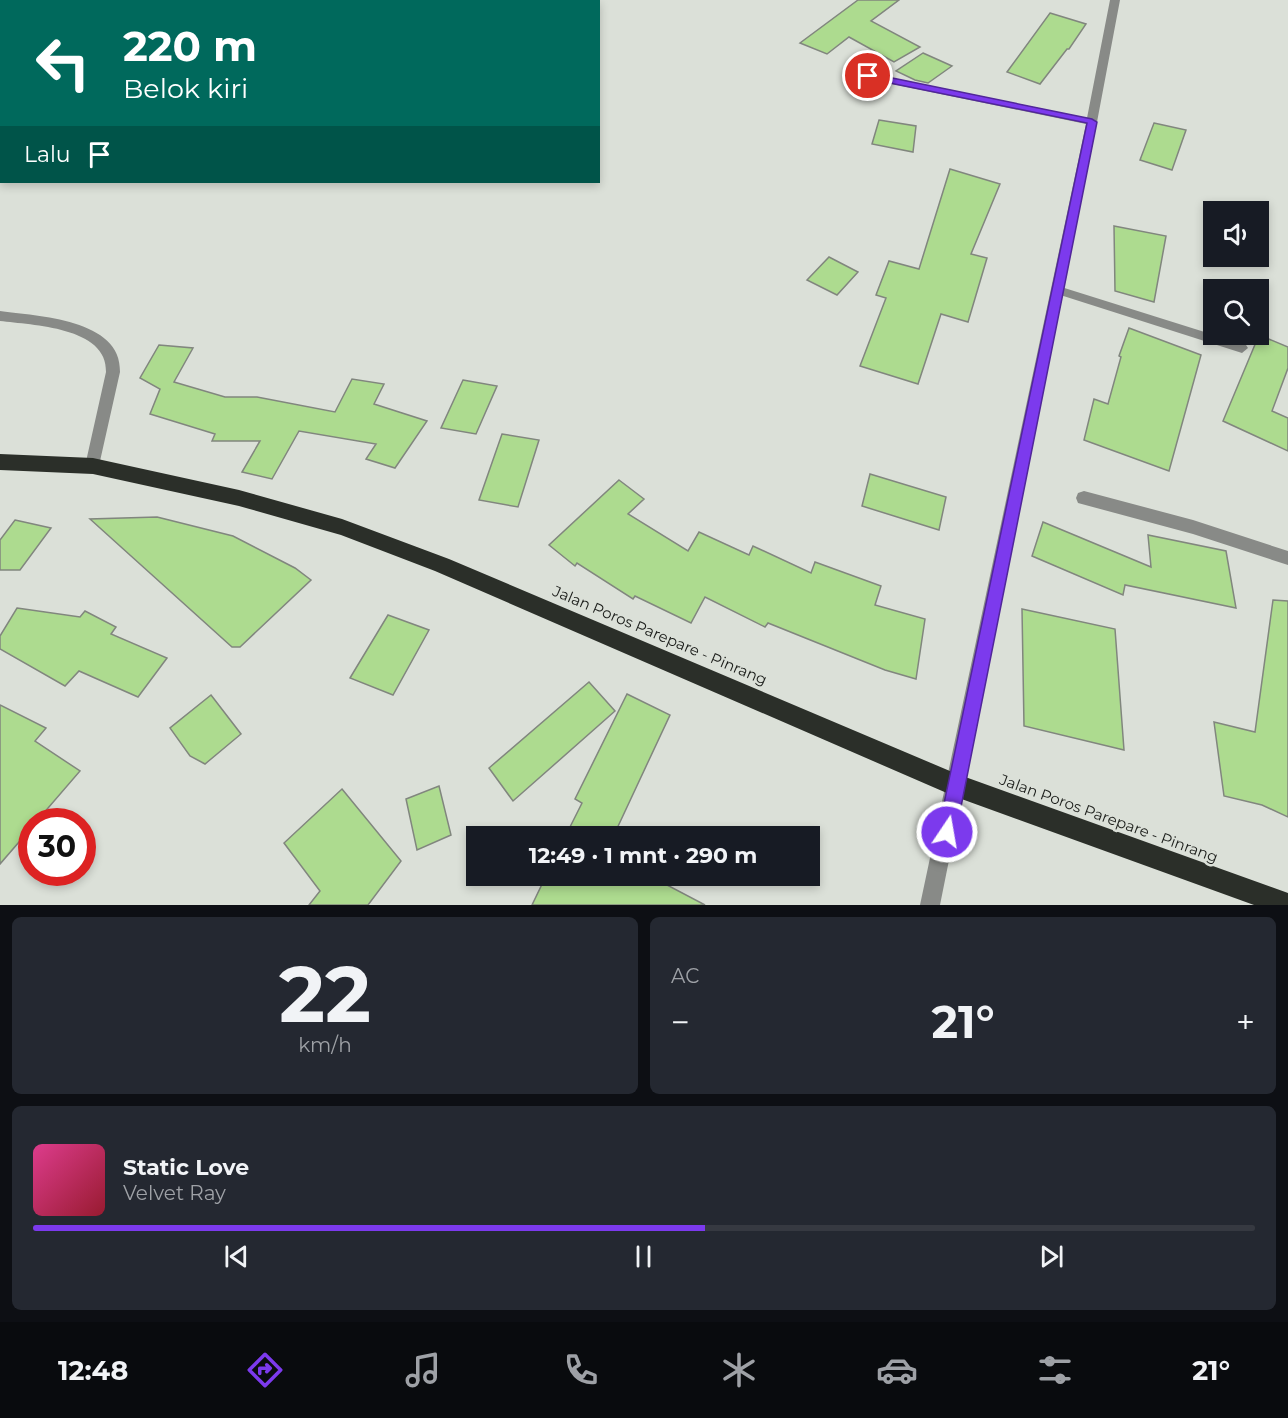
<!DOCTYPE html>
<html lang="id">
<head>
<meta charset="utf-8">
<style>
  :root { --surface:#171b24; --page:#242831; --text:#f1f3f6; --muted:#9ea1a6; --line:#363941; --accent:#7c3aed }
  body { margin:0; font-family:Montserrat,sans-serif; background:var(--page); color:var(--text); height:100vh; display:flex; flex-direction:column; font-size:22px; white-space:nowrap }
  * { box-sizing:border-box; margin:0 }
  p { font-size:20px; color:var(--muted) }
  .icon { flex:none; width:33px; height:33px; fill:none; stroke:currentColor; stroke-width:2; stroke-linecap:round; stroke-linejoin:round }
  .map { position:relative; height:905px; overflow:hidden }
  .drawer { display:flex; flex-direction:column; gap:12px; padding:12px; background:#0d0f14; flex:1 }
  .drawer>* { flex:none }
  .top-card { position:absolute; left:0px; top:0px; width:600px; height:183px; box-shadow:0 3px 9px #0003; background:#00695c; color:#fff; overflow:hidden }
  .buttons { position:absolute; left:1203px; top:201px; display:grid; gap:12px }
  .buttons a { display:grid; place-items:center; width:66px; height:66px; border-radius:0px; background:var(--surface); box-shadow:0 3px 9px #0003; font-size:30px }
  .speed { position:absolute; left:18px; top:808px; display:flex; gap:12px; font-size:30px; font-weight:700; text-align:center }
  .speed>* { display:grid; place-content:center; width:78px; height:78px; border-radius:50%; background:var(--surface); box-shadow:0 3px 9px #0003; line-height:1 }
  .speed .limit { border:9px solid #d22; background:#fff; color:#111 }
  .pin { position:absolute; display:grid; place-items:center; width:51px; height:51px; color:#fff; margin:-26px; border:3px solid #fff; border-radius:50%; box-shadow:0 2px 6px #0007 }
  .me { position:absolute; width:66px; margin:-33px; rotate:12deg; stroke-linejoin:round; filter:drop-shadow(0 0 4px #0008) }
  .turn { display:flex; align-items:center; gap:21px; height:126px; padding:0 24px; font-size:27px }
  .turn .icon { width:78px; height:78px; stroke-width:2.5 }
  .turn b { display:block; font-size:42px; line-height:51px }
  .then { display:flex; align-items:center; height:57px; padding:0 24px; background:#0003; gap:12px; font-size:22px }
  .big { font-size:45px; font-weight:700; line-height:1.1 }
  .drawer .widget { flex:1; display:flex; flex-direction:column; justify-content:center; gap:9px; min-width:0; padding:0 21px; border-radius:9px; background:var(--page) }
  .drawer .dial { align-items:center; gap:0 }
  .dial b { font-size:78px; line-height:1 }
  .song { display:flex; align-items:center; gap:18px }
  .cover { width:72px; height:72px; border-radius:9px; background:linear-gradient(135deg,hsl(330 70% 55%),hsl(350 70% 35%)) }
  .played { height:6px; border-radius:3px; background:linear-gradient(90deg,var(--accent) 55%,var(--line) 55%) }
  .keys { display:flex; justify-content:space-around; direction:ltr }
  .heat { display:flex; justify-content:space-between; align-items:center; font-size:33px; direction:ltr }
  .drawer .tiles { flex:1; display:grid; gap:12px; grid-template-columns:1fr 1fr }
  .widget:last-child { grid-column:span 2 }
  .trip { position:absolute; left:466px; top:826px; width:354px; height:60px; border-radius:0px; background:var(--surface); box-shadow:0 3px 9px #0003; font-weight:700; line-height:60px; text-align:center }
  .menu { display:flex; height:96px; justify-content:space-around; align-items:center; background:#090b0e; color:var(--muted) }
  .menu .icon { width:42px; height:42px }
  .menu .active { color:var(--accent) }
  .menu b { font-size:27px; color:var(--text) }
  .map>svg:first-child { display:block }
</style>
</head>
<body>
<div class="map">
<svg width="1288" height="905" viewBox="0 0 1288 905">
  <rect width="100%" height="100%" fill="#dbe0d8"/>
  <!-- building -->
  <g fill="#addb8f" stroke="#81867e" stroke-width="1.5">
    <path d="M 858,0 L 899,0 L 871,21 L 920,47 L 894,62 L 849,37 L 827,54 L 800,43 Z"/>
    <path d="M 1050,13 L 1086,24 L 1069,49 L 1067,49 L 1040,84 L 1007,72 Z"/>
    <path d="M 923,53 L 952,66 L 928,83 L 915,80 L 896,71 Z"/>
    <path d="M 879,120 L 916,126 L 913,152 L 872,144 Z"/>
    <path d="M 1154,123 L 1186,130 L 1172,170 L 1140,160 Z"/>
    <path d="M 950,169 L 1000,184 L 971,254 L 987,258 L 968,322 L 941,314 L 918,384 L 860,366 L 886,298 L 876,295 L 889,261 L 919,269 Z"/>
    <path d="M 1114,226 L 1166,236 L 1154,302 L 1115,291 Z"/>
    <path d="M 829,257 L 858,272 L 837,295 L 807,280 Z"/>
    <path d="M 1129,328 L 1201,355 L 1169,471 L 1084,440 L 1094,399 L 1108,404 L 1121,357 L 1119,356 Z"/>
    <path d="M 1259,335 L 1288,347 L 1288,368 L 1272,411 L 1288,418 L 1288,451 L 1223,421 Z"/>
    <path d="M 159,345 L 193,348 L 174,382 L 225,397 L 257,397 L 335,412 L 352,379 L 384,384 L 374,404 L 427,421 L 395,468 L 366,459 L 376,444 L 299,431 L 272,479 L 242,472 L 260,441 L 212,441 L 215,434 L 150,414 L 160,389 L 140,378 Z"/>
    <path d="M 463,380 L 497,386 L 476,434 L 441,428 Z"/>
    <path d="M 502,434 L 539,440 L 518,507 L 479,500 Z"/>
    <path d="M 870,474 L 946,497 L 939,530 L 862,506 Z"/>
    <path d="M 619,480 L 644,499 L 628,514 L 688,551 L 699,532 L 749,555 L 753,546 L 811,573 L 815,562 L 881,586 L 875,605 L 925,619 L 916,679 L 885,670 L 768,623 L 765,627 L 705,597 L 691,623 L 635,596 L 633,599 L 577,563 L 575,566 L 549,545 Z"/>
    <path d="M 157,517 L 233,536 L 295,568 L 311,580 L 240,647 L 232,647 L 90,519 Z"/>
    <path d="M 15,520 L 51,528 L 20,570 L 0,570 L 0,540 Z"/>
    <path d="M 1043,522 L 1151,567 L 1148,535 L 1226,551 L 1236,608 L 1125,585 L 1123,595 L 1032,556 Z"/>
    <path d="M 1273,600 L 1288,601 L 1288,817 L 1262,805 L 1224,796 L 1214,722 L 1255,732 Z"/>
    <path d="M 17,608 L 80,617 L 85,611 L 116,627 L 111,634 L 167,658 L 138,697 L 79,671 L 65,686 L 0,649 L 0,636 Z"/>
    <path d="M 1022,609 L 1115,629 L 1124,750 L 1024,726 Z"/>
    <path d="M 388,615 L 429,630 L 393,695 L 350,678 Z"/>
    <path d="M 589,682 L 615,711 L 513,801 L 489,768 Z"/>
    <path d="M 627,694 L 670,715 L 613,837 L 565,837 L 582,803 L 575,799 Z"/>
    <path d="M 211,695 L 241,734 L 205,764 L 190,756 L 170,728 Z"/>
    <path d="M 0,705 L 46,728 L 35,741 L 80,771 L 36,822 L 32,822 L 32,827 L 0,864 Z"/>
    <path d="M 439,786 L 451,835 L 417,850 L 406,799 Z"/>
    <path d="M 342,789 L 401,861 L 368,905 L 309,905 L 320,891 L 284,843 Z"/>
    <path d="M 546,876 L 650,876 L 705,905 L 532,905 Z"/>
  </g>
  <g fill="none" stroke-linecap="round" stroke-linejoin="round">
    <!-- lane -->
    <path fill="#888a87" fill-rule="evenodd" d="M 1058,286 L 1246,345 L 1248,348 L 1242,353 L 1054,293 L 1052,290 L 1054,287 Z"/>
    <!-- street -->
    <g fill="#888a87" fill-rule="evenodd">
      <path d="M 1110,0 L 1120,0 L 1097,122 L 940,905 L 920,905 L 1086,124 L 868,79 L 863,76 L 868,73 L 1087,118 Z"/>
      <path d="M 0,311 C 37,316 122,319 120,372 L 98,470 L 93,472 L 88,470 L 85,466 L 106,372 C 108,327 32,325 0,321 Z"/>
      <path d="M 1084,491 L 1193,520 L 1288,551 L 1288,565 L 1193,534 L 1078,503 L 1076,498 L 1078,493 Z"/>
    </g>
    <!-- highway -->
    <path fill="#2b2f29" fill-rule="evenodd" d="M 0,454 L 93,458 L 239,490 L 342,519 L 449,559 L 957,774 L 1288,893 L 1288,905 L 1254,905 L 956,797 L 435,571 L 341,535 L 239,506 L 93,474 L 0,470 Z"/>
  </g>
  <!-- route -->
  <path fill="#7c3aed" stroke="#51269a" stroke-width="1.5" d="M 868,73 L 1092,119 L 1097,122 L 956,832 L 953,838 L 947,841 L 940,838 L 938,832 L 1087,123 L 865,78 L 863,76 Z"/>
  <g text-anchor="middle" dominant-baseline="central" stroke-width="5" stroke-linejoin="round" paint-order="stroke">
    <!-- street labels -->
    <g font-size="15" fill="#1a1c19" stroke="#dbe0d8">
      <text transform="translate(660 635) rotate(23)">Jalan Poros Parepare - Pinrang</text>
      <text transform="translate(1109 818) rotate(20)">Jalan Poros Parepare - Pinrang</text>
    </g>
  </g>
</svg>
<div class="buttons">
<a><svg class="icon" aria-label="sound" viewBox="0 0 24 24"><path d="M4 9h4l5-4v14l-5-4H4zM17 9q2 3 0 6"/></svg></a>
<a><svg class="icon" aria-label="search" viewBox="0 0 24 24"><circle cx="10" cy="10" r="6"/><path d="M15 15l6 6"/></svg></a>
</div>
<div class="speed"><div class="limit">30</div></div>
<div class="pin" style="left:868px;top:76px;background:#d93025"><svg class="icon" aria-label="arrive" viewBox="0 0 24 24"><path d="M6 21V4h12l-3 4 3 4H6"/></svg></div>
<svg class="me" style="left:947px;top:832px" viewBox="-20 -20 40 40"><circle r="17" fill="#7c3aed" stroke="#fff" stroke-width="3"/><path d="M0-11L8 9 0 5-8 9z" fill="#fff"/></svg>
<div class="trip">12:49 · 1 mnt · 290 m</div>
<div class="top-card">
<div class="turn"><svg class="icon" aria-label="left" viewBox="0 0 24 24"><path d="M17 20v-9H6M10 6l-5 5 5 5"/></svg><div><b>220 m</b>Belok kiri</div></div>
<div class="then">Lalu<svg class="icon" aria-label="arrive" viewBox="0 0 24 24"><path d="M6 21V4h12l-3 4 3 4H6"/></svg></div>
</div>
</div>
<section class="drawer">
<div class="tiles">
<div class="widget dial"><b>22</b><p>km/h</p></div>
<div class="widget"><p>AC</p>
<div class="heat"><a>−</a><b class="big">21°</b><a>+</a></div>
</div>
<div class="widget">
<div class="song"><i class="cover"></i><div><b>Static Love</b><p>Velvet Ray</p></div></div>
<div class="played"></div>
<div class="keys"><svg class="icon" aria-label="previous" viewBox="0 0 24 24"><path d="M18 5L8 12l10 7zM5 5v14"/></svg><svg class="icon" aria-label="pause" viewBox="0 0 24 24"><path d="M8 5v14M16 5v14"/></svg><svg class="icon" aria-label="next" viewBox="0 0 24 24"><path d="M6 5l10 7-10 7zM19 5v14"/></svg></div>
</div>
</div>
</section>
<nav class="menu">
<b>12:48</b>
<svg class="icon active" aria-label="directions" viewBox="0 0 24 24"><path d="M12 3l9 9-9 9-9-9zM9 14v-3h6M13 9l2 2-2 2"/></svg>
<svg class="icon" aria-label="music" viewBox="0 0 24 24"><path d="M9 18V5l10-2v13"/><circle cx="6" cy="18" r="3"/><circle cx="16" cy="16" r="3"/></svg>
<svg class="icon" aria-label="phone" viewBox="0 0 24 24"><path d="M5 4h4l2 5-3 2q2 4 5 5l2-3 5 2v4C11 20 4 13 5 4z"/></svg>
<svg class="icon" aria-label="climate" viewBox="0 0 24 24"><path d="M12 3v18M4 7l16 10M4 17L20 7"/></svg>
<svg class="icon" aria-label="car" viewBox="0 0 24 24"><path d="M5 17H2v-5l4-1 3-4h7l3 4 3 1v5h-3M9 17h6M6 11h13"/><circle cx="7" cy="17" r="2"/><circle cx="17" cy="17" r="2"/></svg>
<svg class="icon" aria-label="filters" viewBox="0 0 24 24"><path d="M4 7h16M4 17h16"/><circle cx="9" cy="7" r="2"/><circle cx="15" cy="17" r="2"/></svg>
<b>21°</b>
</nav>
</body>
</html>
